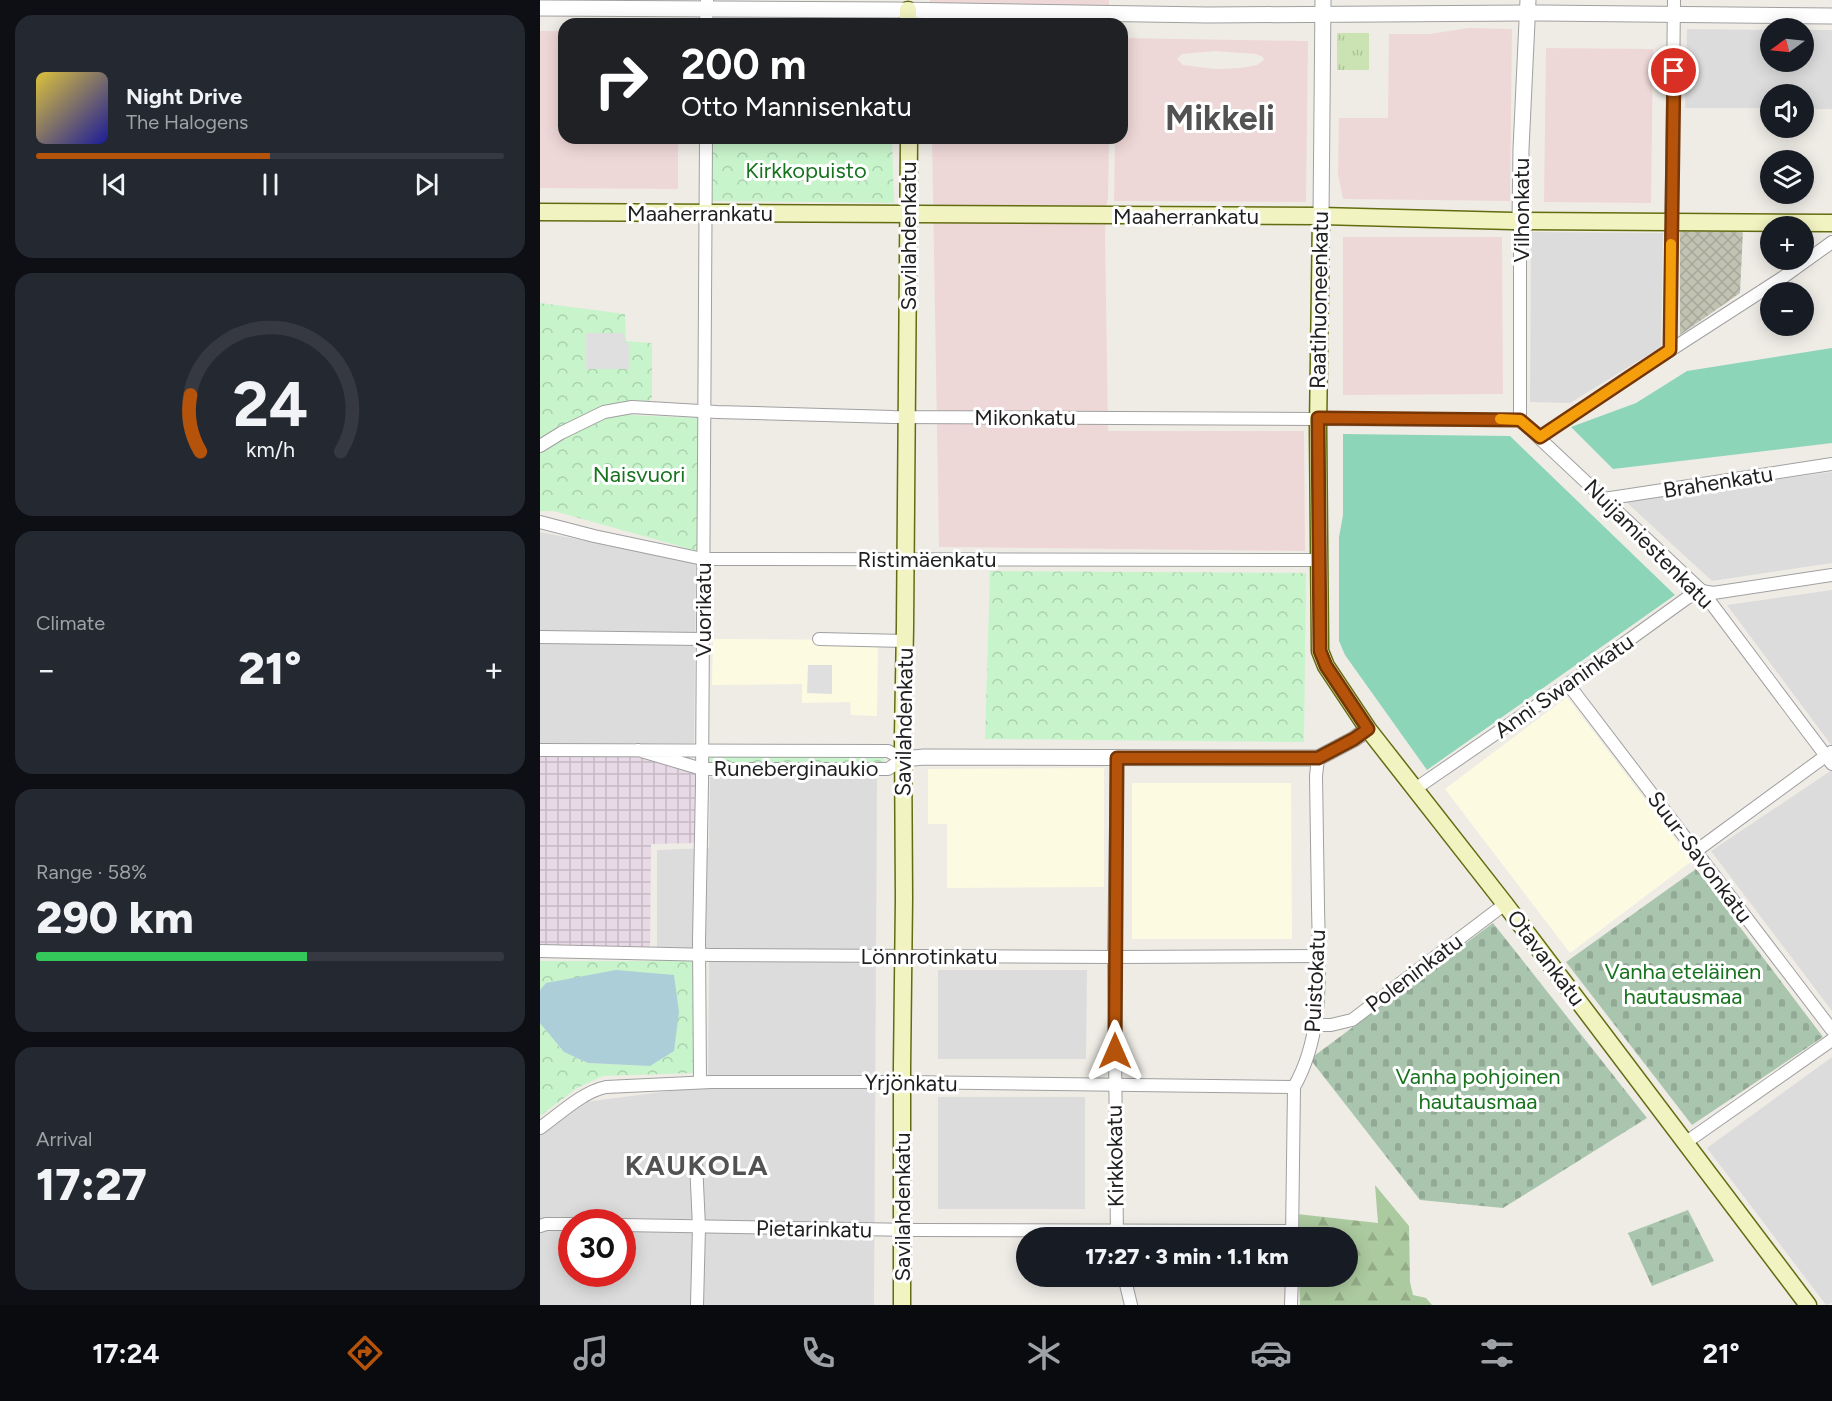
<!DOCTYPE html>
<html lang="en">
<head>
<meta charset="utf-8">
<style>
  :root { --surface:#171b24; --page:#242831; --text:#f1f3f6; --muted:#9ea1a6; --line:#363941; --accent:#b45309 }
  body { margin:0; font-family:Figtree,sans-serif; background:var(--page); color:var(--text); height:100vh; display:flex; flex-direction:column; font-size:22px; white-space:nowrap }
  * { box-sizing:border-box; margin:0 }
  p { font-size:20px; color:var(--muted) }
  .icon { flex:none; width:33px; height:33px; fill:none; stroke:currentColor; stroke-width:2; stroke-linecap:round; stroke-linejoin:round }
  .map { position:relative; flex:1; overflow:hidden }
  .sheet { display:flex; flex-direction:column; gap:15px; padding:15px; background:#0d0f14; width:540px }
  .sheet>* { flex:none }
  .top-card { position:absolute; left:18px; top:18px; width:570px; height:126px; border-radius:18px; box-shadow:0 3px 15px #0003; background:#202124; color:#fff; overflow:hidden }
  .needle { width:39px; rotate:255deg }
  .fabs { position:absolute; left:1220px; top:18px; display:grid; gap:12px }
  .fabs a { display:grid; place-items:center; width:54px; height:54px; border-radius:50%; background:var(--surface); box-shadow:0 3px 15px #0003; font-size:30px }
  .speed { position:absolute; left:18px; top:1209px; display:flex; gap:12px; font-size:30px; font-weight:700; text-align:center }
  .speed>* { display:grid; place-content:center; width:78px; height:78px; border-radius:50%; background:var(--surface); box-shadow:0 3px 15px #0003; line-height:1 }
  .speed .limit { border:9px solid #d22; background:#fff; color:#111 }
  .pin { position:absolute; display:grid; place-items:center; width:51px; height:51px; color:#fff; margin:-26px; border:3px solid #fff; border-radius:50%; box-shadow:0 2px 6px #0007 }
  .me { position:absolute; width:66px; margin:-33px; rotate:0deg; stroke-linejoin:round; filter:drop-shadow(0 0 4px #0008) }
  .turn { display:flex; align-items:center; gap:21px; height:126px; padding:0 24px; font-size:27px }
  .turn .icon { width:78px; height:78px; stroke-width:2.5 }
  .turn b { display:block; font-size:42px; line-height:51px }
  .big { font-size:45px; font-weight:800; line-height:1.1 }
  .sheet .tile { flex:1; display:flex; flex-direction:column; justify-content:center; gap:9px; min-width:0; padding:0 21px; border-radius:18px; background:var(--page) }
  .sheet .dial { align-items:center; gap:0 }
  .dial svg { height:156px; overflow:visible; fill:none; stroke:var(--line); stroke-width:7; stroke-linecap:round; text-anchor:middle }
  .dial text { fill:var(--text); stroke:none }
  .song { display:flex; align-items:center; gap:18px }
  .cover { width:72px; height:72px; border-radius:9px; background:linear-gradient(135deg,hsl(50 70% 55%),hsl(240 70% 35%)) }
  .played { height:6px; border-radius:3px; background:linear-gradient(90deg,var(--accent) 50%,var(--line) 50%) }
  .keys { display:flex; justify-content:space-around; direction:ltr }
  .heat { display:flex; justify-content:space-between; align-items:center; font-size:33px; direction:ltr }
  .charge { height:9px; border-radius:4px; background:linear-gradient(90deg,#34c759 58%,var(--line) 0) }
  .trip { position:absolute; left:476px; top:1227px; width:342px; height:60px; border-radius:30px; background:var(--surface); box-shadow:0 3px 15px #0003; font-weight:800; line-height:60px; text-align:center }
  .tab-bar { display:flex; height:96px; justify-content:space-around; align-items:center; background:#090b0e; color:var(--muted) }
  .tab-bar .icon { width:42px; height:42px }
  .tab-bar .on { color:var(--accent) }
  .tab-bar b { font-size:27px; color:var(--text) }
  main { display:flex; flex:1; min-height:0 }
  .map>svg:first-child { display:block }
</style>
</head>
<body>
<main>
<section class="sheet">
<div class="tile">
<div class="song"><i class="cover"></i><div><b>Night Drive</b><p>The Halogens</p></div></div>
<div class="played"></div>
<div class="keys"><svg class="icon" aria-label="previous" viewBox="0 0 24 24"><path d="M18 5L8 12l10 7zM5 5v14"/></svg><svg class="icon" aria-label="pause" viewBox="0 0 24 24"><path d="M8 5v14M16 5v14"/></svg><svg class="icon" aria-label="next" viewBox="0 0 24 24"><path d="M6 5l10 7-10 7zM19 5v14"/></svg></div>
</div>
<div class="tile dial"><svg viewBox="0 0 100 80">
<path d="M14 69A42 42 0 1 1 86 69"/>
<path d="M14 69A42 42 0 0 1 9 40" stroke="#b45309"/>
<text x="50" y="56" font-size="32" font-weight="700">24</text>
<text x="50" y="72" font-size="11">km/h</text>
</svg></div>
<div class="tile"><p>Climate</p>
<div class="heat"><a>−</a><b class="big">21°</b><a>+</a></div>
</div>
<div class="tile"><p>Range · 58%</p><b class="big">290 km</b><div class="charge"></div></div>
<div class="tile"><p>Arrival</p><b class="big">17:27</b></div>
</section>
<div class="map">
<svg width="1292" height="1305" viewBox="0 0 1292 1305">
  <defs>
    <pattern id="industrial-grid" width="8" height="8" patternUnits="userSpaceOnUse" patternTransform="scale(1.5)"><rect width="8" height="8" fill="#e7d9e5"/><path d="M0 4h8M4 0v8" fill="none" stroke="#c6bac4"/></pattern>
    <pattern id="construction-cross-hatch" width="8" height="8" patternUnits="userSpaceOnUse" patternTransform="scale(1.5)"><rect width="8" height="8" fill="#c2c2b3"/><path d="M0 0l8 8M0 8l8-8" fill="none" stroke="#a6a69a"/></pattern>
    <pattern id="grass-tufts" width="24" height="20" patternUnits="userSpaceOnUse" patternTransform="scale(1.5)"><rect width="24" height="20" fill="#cbe3b2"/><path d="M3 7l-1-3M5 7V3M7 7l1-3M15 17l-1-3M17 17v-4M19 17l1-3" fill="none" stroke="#aec299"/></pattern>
    <pattern id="forest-firs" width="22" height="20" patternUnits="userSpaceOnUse" patternTransform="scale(1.5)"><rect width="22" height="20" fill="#acca9f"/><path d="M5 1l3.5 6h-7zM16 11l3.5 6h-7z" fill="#94ad88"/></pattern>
    <pattern id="cemetery-stones" width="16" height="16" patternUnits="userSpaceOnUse" patternTransform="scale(1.5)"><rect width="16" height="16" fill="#aac5ae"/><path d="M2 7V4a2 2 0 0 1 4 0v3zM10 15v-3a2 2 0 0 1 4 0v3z" fill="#92a995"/></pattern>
    <pattern id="park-crowns" width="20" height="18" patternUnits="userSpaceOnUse" patternTransform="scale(1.5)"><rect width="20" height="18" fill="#c8f4cb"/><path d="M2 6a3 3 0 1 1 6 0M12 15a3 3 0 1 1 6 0" fill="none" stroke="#abd1ae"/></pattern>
  </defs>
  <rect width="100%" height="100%" fill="#efece6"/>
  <!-- residential -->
  <g fill="#dddcdc" fill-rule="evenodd">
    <path d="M 1147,29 L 1230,30 L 1230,62 L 1263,62 L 1263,30 L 1292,30 L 1292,109 L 1263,109 L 1263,94 L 1230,94 L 1230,108 L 1145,108 Z"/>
    <path d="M 991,232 L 1123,233 L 1121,347 L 1030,403 L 990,402 Z"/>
    <path d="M 1292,472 L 1292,563 L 1172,581 L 1084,500 Z"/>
    <path d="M 0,532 L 156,563 L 154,743 L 0,743 Z"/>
    <path d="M 1292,590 L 1292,746 L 1187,605 Z"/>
    <path d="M 1292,770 L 1292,1011 L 1171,851 Z"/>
    <path d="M 170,777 L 337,778 L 334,1305 L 0,1305 L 0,1134 L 45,1102 L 168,1086 L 169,950 L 117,951 L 117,850 L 169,848 ZM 32,1222 L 82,1222 L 82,1274 L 32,1274 Z"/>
    <path d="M 398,970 L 547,970 L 546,1059 L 398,1059 Z"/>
    <path d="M 1292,1057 L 1292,1303 L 1286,1305 L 1167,1148 Z"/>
    <rect x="398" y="1097" width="147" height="112"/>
  </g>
  <!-- commercial -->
  <g fill="#eed8d7" fill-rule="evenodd">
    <rect x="390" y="0" width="179" height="24"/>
    <path d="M 928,28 L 972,29 L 970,201 L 803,199 L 798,174 L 799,118 L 848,118 L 849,34 L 890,34 Z"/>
    <path d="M 0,31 L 24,31 L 24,138 L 138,138 L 138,189 L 0,188 Z"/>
    <path d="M 582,38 L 768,41 L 766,202 L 574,201 L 575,138 L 582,138 ZM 675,51 L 716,54 L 723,57 L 724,60 L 717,65 L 701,68 L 675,69 L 643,65 L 637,59 L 642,54 Z"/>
    <path d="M 1006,48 L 1113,49 L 1111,203 L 1004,202 Z"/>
    <path d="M 392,138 L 569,138 L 568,199 L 566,206 L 565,233 L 568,431 L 764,431 L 765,551 L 399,547 Z"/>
    <path d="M 803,237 L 962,237 L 963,394 L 803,395 Z"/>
  </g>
  <!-- industrial -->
  <path fill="url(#industrial-grid)" d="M 96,755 L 157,772 L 156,843 L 111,844 L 110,952 L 0,951 L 0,756 Z"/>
  <!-- education -->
  <g fill="#fcfbe2">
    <path d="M 173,639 L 338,640 L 337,716 L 311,715 L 310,702 L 262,703 L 262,684 L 172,685 Z"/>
    <path d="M 1027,697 L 1152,861 L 1030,953 L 905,789 Z"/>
    <path d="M 564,768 L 564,887 L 407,888 L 407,824 L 388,824 L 388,769 Z"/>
    <path d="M 592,783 L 751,783 L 752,939 L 592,939 Z"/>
  </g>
  <!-- construction -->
  <path fill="url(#construction-cross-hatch)" d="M 1140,229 L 1203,229 L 1200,293 L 1140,335 Z"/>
  <!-- grass -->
  <rect fill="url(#grass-tufts)" x="797" y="33" width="32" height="37"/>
  <!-- forest -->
  <path fill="url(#forest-firs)" d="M 835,1185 L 869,1226 L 870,1282 L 873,1295 L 886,1298 L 892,1305 L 760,1305 L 759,1277 L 807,1276 L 807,1238 L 758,1237 L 757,1214 L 838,1223 Z"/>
  <!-- cemetery -->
  <g fill="url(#cemetery-stones)">
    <path d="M 1156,869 L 1283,1037 L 1152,1125 L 1026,962 Z"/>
    <path d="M 953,923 L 1107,1118 L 963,1208 L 880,1200 L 770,1059 Z"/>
    <path d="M 1148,1210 L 1174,1261 L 1112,1286 L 1088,1233 Z"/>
  </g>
  <!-- park -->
  <g fill="url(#park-crowns)">
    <path d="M 171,138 L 352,138 L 354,203 L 171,201 Z"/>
    <path d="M 0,303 L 85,314 L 86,341 L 112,343 L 112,398 L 90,415 L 158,418 L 157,551 L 14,511 L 0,511 Z"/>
    <path d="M 450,571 L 766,573 L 764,742 L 445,739 Z"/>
    <path d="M 164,753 L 344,753 L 344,767 L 164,766 Z"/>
    <path d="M 0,961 L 155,961 L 155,1073 L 63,1076 L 37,1088 L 0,1116 L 0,1023 L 24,1052 L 48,1063 L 110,1066 L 6,983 L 0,990 Z"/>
  </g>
  <!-- pitch -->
  <g fill="#8dd5b9">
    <path d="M 1292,348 L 1292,443 L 1073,469 L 1031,427 L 1096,403 L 1147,371 Z"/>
    <path d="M 803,434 L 970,436 L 1135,595 L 887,770 L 805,655 L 799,641 L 799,537 L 803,515 Z"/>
  </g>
  <!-- parking -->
  <g fill="#dfdfdf">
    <path d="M 46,333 L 84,333 L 85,343 L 90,343 L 89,369 L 46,369 Z"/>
    <path d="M 268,665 L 292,665 L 292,694 L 267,693 Z"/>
  </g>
  <!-- water -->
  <path fill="#abced8" d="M 76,970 L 134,975 L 139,1012 L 134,1051 L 110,1066 L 48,1063 L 24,1052 L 0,1023 L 0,990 L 6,983 Z"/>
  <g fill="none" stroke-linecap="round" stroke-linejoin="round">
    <!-- minor casing -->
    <g stroke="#a0a0a0" stroke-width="14">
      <g id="minor">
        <path d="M 166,24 L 167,0"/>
        <path d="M 1130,350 L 1134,0"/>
        <path d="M 980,420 L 1162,591 L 1292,764"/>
        <path d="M 980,420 L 980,221"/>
        <path d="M 1000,437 L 1081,382 L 1242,278 L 1292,242"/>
        <path d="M 0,446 L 21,433 L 64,412 L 92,407 L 177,412 L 353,417 L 980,420"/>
        <path d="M 1064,499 L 1292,464"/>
        <path d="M 0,522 L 54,536 L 163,559 L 778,560"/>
        <path d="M 1162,591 L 1173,593 L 1292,575"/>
        <path d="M 0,637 L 162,639"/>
        <path d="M 279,639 L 365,641"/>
        <path d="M 1028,684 L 1292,1030"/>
        <path d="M 0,750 L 348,751 L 363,759 L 348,769 L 162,769 L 98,750"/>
        <path d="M 577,758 L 574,957 L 577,1237"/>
        <path d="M 875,789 L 1028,684 L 1147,598 L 1162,591"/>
        <path d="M 1156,851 L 1291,752"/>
        <path d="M 0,951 L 172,955 L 574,957 L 779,956"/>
        <path d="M 776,1025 L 791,1025 L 812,1020 L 965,904"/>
        <path d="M 160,1082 L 159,941 L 162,784 L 166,138"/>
        <path d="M 0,1128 C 20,1114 42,1092 66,1087 L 171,1082 L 362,1082 L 754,1087"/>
        <path d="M 1145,1143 L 1292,1040"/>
        <path d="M 156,1162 L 159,1227 L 157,1305"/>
        <path d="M 82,1225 L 376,1230 L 753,1231"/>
        <path d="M 0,1226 L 6,1224 L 32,1224"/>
        <path d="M 752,1238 L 754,1087 C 785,1033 779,966 778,906 C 777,863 777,819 776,776 L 778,758"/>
        <path d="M 584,1276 L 591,1305"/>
        <path d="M 751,1305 L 752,1276"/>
      </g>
    </g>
    <!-- tertiary casing -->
    <g stroke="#a0a0a0" stroke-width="17">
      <g id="tertiary">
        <path d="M 0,8 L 355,10 L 668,15 L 1001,13 L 1292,16"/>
        <path d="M 781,216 L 783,0"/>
        <path d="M 980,221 L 981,149 L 988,0"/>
        <path d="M 363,759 L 384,757 L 778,758 L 814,739 L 828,729"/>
      </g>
    </g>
    <!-- secondary casing -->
    <g stroke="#636c10" stroke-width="19">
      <g id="secondary">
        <path d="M 368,24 L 368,10"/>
        <path d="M 0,212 L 781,216 L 972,221 L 1292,223"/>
        <path d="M 781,216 L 778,428 L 780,651 L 786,666 L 828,729 L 965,904 L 1268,1305"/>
        <path d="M 362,1305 L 362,1066 L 364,898 L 363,736 L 365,627 L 369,138"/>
      </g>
    </g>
    <!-- minor -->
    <use href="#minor" stroke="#fff" stroke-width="12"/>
    <!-- tertiary -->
    <use href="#tertiary" stroke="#fff" stroke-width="15"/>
    <!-- secondary -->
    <use href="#secondary" stroke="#f1f3c0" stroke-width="16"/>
  </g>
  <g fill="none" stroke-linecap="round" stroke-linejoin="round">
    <!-- route casing -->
    <g stroke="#753606" stroke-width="15">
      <path id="route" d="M 575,1051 L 577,758 L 778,758 L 814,739 L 828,729 L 786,666 L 780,651 L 778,418 L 980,420 L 1000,437 L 1130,350 L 1134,71"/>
    </g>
    <!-- route -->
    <use href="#route" stroke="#b45309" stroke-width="10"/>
    <!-- slow -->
    <path stroke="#f59e0b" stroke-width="10" d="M 960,419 L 980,420 L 1000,437 L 1130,350 L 1131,244"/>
  </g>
  <g text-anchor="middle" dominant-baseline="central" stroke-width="6" stroke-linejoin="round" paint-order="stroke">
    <!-- park labels -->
    <g font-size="22" fill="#17731e" stroke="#fff">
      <text x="266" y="170">Kirkkopuisto</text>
      <text x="99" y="474">Naisvuori</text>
      <text x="1143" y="971">Vanha eteläinen<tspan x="1143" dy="25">hautausmaa</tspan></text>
      <text x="938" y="1076">Vanha pohjoinen<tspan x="938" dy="25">hautausmaa</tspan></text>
    </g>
    <!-- street labels -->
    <g font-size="22" fill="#1f1f1f" stroke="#fff">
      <text transform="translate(981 210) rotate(-90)">Vilhonkatu</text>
      <text x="160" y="213">Maaherrankatu</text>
      <text x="646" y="216">Maaherrankatu</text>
      <text transform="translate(368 236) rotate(-90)">Savilahdenkatu</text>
      <text transform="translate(779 300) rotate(-89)">Raatihuoneenkatu</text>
      <text x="485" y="417">Mikonkatu</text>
      <text transform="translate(1178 482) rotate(-9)">Brahenkatu</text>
      <text transform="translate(1109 544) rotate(45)">Nuijamiestenkatu</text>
      <text x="387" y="559">Ristimäenkatu</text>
      <text transform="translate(163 610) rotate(-90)">Vuorikatu</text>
      <text transform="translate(1024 686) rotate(-35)">Anni Swaninkatu</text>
      <text transform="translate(364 722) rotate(-89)">Savilahdenkatu</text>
      <text x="256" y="768">Runeberginaukio</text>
      <text transform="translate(1160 857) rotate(53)">Suur-Savonkatu</text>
      <text x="389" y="956">Lönnrotinkatu</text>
      <text transform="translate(1006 958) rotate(53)">Otavankatu</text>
      <text transform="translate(874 973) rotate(-37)">Poleninkatu</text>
      <text transform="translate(775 981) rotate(-87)">Puistokatu</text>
      <text transform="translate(371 1083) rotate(1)">Yrjönkatu</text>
      <text transform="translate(575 1156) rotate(-91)">Kirkkokatu</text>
      <text transform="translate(362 1207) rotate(-90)">Savilahdenkatu</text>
      <text transform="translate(274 1229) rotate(1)">Pietarinkatu</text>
    </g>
    <!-- district labels -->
    <g font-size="28" font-weight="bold" letter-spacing="1.5" fill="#525252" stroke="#fff">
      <text x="157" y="1165">KAUKOLA</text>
    </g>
    <!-- town labels -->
    <g font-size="34" font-weight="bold" fill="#525252" stroke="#fff">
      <text x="680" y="118">Mikkeli</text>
    </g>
  </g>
</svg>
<div class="fabs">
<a><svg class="needle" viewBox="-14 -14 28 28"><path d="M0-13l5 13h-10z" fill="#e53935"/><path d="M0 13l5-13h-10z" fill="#9ea1a6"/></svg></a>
<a><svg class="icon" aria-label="sound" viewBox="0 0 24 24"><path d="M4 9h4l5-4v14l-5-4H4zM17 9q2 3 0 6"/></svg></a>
<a><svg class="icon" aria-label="layers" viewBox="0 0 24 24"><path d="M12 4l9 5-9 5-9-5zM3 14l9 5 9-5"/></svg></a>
<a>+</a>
<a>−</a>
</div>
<div class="speed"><div class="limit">30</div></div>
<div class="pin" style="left:1134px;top:71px;background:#d93025"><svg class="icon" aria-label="arrive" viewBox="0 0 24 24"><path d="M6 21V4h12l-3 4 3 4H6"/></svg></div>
<svg class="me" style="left:575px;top:1051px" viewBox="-20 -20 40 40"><path d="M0-17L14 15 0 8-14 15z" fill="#b45309" stroke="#fff" stroke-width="4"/></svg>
<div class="trip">17:27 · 3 min · 1.1 km</div>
<div class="top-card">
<div class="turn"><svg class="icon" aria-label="right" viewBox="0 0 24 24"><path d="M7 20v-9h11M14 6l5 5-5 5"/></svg><div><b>200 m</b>Otto Mannisenkatu</div></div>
</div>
</div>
</main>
<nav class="tab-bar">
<b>17:24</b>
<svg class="icon on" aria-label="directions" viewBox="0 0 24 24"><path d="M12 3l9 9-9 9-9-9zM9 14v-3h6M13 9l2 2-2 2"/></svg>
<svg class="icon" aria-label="music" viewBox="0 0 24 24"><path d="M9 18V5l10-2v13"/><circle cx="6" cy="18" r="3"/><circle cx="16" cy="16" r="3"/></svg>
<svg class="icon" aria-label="phone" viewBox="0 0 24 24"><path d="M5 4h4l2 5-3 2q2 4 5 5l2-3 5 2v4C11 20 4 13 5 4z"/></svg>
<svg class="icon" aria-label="climate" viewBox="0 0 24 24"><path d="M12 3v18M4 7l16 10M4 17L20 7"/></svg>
<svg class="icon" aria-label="car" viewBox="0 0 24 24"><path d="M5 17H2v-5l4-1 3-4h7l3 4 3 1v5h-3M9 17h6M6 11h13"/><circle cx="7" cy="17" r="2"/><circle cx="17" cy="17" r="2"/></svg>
<svg class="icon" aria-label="filters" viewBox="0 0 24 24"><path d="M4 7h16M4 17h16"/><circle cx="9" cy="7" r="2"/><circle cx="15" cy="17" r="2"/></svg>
<b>21°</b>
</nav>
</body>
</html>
